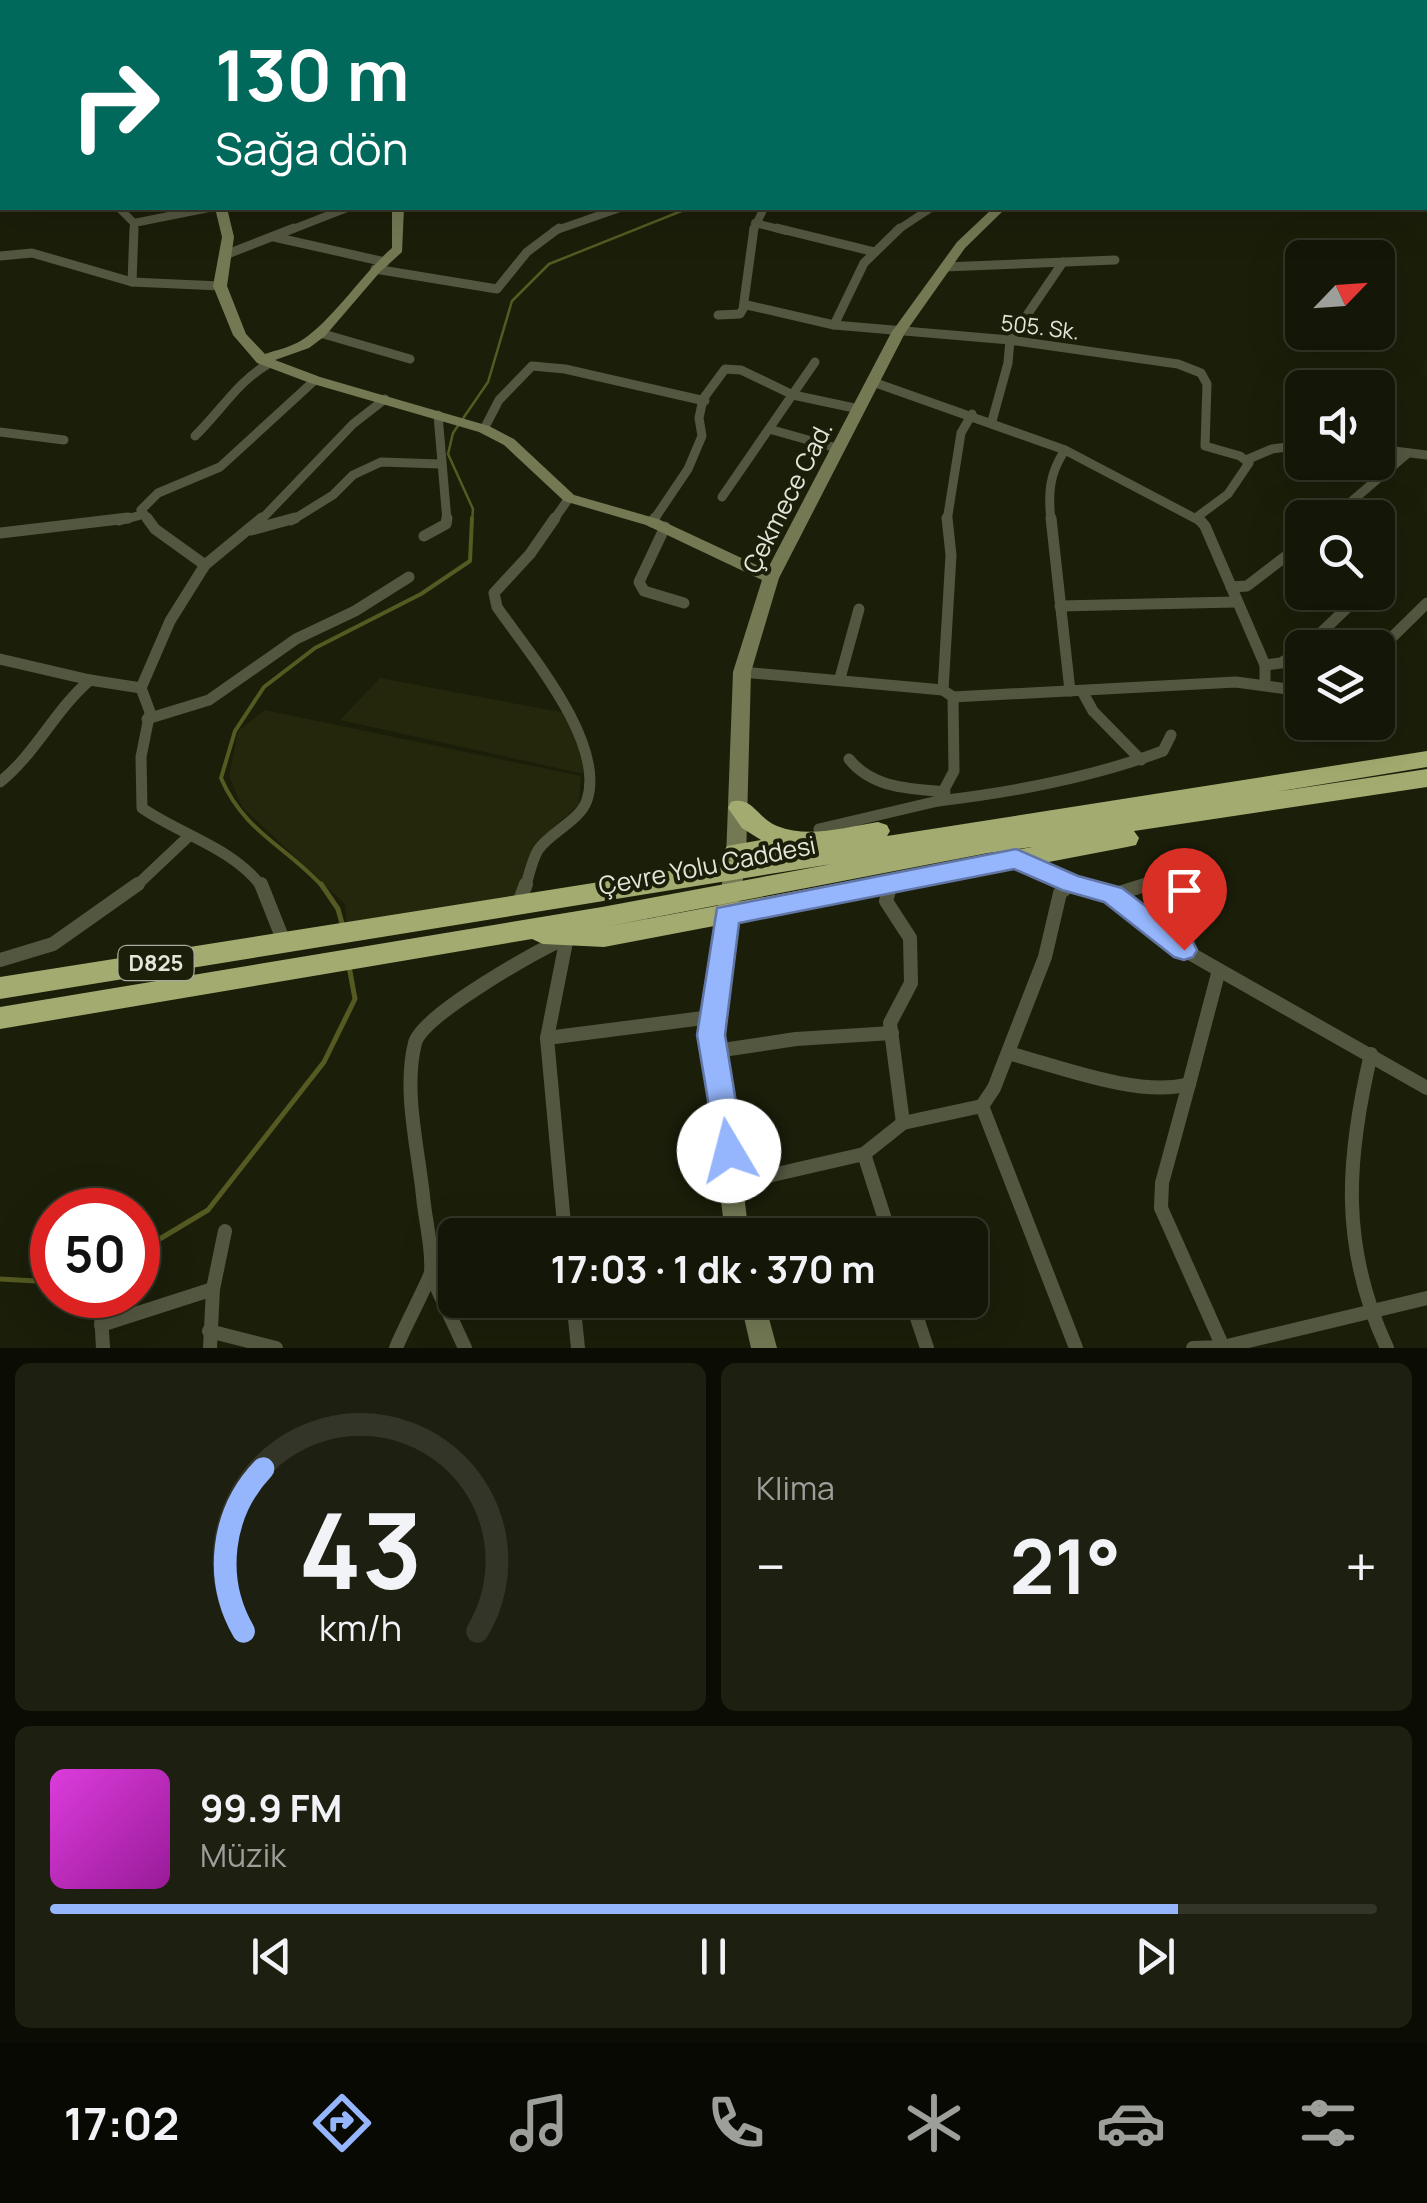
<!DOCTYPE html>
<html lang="tr">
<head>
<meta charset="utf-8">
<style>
  :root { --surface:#141607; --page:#1d1f11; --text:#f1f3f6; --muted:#9d9f9b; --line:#333528; --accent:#95b6fd }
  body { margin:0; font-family:Manrope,sans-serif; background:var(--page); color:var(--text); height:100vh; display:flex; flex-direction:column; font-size:38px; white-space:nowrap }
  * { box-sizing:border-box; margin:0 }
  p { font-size:32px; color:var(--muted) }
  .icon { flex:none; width:55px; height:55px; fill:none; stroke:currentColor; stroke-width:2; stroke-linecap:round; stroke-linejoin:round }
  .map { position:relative; height:1348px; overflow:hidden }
  .sheet { display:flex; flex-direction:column; gap:15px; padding:15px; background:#0b0c04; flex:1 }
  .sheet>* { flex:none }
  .guide { position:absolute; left:0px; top:0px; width:1428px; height:210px; box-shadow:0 10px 40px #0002,0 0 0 2px var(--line); background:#00695c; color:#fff; overflow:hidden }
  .needle { width:65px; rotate:65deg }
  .tools { position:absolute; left:1285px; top:240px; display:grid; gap:20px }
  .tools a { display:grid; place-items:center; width:110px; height:110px; border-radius:15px; background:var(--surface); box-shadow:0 10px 40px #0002,0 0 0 2px var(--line); font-size:50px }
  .speed { position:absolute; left:30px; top:1188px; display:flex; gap:20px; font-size:50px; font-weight:700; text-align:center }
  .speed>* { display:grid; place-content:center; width:130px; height:130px; border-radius:50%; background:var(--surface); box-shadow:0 10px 40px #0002,0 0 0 2px var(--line); line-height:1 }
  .speed .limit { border:15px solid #d22; background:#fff; color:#111 }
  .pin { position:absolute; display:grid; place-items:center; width:85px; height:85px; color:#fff; margin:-102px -42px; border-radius:50% 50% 50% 0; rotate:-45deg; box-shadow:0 0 10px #0007 }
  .pin .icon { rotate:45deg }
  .me { position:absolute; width:110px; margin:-55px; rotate:352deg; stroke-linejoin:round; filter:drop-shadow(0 0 8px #0008) }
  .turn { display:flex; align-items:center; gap:35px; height:210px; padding:0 50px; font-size:45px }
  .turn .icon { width:130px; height:130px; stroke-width:2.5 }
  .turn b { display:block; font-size:70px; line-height:85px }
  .big { font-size:75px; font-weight:700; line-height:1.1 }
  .sheet .card { flex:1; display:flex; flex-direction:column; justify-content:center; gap:15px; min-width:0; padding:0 35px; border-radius:15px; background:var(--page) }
  .sheet .dial { align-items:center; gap:0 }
  .dial svg { height:260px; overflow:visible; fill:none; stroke:var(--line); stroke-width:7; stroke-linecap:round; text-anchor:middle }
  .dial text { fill:var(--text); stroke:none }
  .song { display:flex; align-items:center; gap:30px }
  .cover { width:120px; height:120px; border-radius:15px; background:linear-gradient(135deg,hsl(300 70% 55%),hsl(300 70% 35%)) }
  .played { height:10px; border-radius:5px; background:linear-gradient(90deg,var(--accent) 85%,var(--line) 85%) }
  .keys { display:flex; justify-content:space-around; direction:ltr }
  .heat { display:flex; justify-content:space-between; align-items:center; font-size:55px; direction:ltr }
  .sheet .tiles { flex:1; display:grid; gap:15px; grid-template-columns:1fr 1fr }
  .card:last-child { grid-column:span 2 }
  .trip { position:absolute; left:438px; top:1218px; width:550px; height:100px; border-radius:15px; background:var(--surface); box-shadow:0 10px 40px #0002,0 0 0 2px var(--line); font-weight:700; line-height:100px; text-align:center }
  .menu { display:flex; height:160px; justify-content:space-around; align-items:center; background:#080903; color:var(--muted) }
  .menu .icon { width:70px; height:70px }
  .menu .on { color:var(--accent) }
  .menu b { font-size:45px; color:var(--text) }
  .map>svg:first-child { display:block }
</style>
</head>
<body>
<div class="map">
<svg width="1427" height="1348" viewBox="0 0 1427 1348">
  <rect width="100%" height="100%" fill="#1b1e09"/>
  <!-- built -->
  <g fill="#24270b">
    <path d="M 380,678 L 571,714 L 584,750 L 584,774 L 340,720 Z"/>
    <path d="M 265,710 L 581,776 L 579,804 L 532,848 L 516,899 L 347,929 L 345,904 L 242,807 L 229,776 L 238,731 Z"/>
  </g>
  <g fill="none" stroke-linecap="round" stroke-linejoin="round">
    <!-- stream-far2 -->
    <path stroke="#545a21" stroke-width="2.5" d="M 472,521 L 473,509 L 448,454 L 453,433 L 488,382 L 512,301 L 549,264 L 689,208"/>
    <!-- stream-far1 -->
    <path stroke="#545a21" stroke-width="4" d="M 323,887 C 286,846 244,832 221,778 L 235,731 L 264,687 L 315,648 L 421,594 L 470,561 L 472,518"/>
    <!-- stream -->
    <g stroke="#545a21" stroke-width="5">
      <path d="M 321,884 L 338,909 L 343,927"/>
      <path d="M 138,1252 L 208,1210 L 324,1062 L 355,999 L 349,966"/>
      <path d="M 0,1279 L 36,1281 L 52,1277"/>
    </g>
    <!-- street-far3 -->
    <g stroke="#545740" stroke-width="8">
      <path d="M 818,0 L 822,2"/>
      <path d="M 1291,0 L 1310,2"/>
      <path d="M 417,2 L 435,0"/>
      <path d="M 790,2 L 797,0"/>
      <path d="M 938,2 L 943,0"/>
      <path d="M 1155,2 L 1161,0"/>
      <path d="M 119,208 L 134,223 L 134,231"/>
      <path d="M 134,223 L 209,208"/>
      <path d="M 755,223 L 787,231"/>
      <path d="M 288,231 L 347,208"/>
      <path d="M 554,231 L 620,208"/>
      <path d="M 753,231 L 764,208"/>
      <path d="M 896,231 L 931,208"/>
    </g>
    <!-- street-far2 -->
    <g stroke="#545740" stroke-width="9">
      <path d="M 777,228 L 875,252"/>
      <path d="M 274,237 L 385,262"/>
      <path d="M 225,255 L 294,228"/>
      <path d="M 0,256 L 32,253 L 132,282 L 220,286"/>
      <path d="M 945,267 L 1115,260"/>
      <path d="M 375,269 L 497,289 L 527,252 L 559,228"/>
      <path d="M 132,282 L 134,228"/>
      <path d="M 747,305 L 834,325 L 1010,340 L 1178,364 L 1201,373 L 1207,384 L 1205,446 L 1240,456 L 1249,463 L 1228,494 L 1197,517"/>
      <path d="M 718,315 L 740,314 L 743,309 L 754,228"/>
      <path d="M 834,325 L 864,263 L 900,228"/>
      <path d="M 320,333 L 410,359"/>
      <path d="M 873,382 L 1065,450 L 1200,521"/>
      <path d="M 438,415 L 447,521"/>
      <path d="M 992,421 L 1008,363 L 1010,340 L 1063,262"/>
      <path d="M 484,429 L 499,400 L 532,366 L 565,369 L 705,401"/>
      <path d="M 769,429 L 840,449"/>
      <path d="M 0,432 L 64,440"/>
      <path d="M 195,436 C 221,411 237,382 268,364"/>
      <path d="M 1378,449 L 1427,455"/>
      <path d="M 1246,460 L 1272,449 L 1302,445"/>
      <path d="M 722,497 L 815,362"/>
      <path d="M 1332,518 L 1408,453"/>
      <path d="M 119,521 L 141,515"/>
      <path d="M 149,521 L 141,510 L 158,493 L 220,467 L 315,380"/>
      <path d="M 260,521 L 353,424 L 385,399"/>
      <path d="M 291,521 L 333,495 L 353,475 L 381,462 L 440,464"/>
      <path d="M 553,521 L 569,498"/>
      <path d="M 653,521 L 688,469 L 702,436 L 699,418 L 703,399 L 725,369 L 741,370 L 793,395 L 859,409"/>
      <path d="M 947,521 L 961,433 L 972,414"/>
      <path d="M 1051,521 C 1048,493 1049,474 1065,450"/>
    </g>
    <!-- street-far1 -->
    <g stroke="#545740" stroke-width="11">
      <path d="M 147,518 L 155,529 L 205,565"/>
      <path d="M 1051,518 L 1070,691"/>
      <path d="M 1198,518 L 1205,526 L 1265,665 L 1265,684"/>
      <path d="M 652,522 L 655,518"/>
      <path d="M 665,527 L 639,582 L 644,591 L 684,603"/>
      <path d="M 251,530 L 295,518"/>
      <path d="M 0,533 L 128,518"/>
      <path d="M 424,536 L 446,524 L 447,518"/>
      <path d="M 1231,587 L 1247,586 L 1302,544"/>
      <path d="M 1060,606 L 1235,602"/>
      <path d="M 1305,648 L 1349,606"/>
      <path d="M 1378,651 L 1427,603"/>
      <path d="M 0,659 L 90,680"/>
      <path d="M 1265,665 L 1281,663 L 1302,650"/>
      <path d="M 742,672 L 943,690"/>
      <path d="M 840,678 L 859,609"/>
      <path d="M 1082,691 L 1093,711 L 1141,760"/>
      <path d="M 953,697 L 1236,682 L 1302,691"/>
      <path d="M 147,719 L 209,700 L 296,639 L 355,611 L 409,577"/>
      <path d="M 849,759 C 873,789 910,788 945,792"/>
      <path d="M 0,782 C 36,753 55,710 90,680 L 141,688"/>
      <path d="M 938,801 C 1015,792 1090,778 1163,751 L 1171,735"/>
      <path d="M 822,839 L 819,829 L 938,801 L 954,771 L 953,697 L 943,690 L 951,555 L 947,518"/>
      <path d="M 1020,861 L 1082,887"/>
      <path d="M 135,887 L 189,836"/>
      <path d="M 262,887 C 233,848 181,835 142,808 L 141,757 L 150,712 L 141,688 L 170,621 L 205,565 L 262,518"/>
      <path d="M 525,887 C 529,876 532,860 538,850 C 550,832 580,821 587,800 C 606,742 528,652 497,607 L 494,593 L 530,554 L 555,518"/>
      <path d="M 1067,887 L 1071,884"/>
      <path d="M 1140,887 L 1179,875"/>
    </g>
    <!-- street -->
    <g stroke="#545740" stroke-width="14">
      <path d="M 261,884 L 284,942"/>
      <path d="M 891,884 L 886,901 L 910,938 L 911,983 L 890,1023 L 903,1123"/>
      <path d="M 1071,884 L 1060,893 L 1045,957 L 994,1088 L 982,1106 L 1076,1348"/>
      <path d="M 1072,884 L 1113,895 L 1184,950 L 1427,1088"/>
      <path d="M 1113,895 L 1148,884"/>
      <path d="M 519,903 L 526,884"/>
      <path d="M 0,960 L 53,944 L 138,884"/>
      <path d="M 547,1038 L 567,937"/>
      <path d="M 716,1051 L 796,1039 L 892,1033"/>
      <path d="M 1008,1053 C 1058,1066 1139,1098 1189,1084 L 1219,970"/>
      <path d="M 1371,1054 C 1346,1160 1340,1247 1387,1348"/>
      <path d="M 1189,1084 L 1162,1183 L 1161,1208 L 1223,1347"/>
      <path d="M 864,1154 L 890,1235"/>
      <path d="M 733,1184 L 864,1154 L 903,1123 L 982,1106"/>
      <path d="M 565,1235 L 547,1038 L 711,1017"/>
      <path d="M 431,1275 L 465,1348"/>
      <path d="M 100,1295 L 103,1348"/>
      <path d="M 573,1300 L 578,1348"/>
      <path d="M 911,1300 L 927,1348"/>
      <path d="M 101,1325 L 213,1289"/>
      <path d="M 209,1331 L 276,1348"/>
      <path d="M 210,1348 L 213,1289 L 225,1231"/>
      <path d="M 396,1348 C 401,1334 430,1279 431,1272 C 433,1248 425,1220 423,1196 C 418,1148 403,1090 415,1043 C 422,1015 534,953 563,939"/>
      <path d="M 1193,1348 L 1223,1347 L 1427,1298"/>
    </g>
    <!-- secondary -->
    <g fill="#747954" fill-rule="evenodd">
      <path d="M 122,0 L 132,0 L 133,2 L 123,2 Z"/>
      <path d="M 215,208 L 227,208 L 234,237 L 227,286 L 246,334 L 265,354 C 277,350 291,347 302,340 C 332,321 362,274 392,248 L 392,208 L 404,208 L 402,252 L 380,272 L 325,336 L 309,348 L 275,360 L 320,377 L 489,426 L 514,439 L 574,495 L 658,519 L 767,570 L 891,333 L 957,242 L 993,208 L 1006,208 L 965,248 L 905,333 L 779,578 L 751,672 L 746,859 L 722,1017 L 749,1235 L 725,1235 L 700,1017 L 726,859 L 733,672 L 762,580 L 646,525 L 564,501 L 504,445 L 479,432 L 310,383 L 257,363 L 233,335 L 213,286 L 222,237 Z"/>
      <path d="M 740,1300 L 764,1300 L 777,1348 L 751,1348 Z"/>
    </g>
    <!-- highway -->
    <path fill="#a3ab70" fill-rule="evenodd" d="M 1427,751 L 1427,767 L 1275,792 L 1427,769 L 1427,787 L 1134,831 L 1139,838 L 1136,845 L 1127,847 L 604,947 L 543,944 L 532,939 L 0,1029 L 0,1007 L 602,907 L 832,864 L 0,999 L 0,977 L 732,861 L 723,853 L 727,846 L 761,840 L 742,828 L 728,808 L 731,802 C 752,795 758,819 777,826 C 809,839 845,827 878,822 L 887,825 L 890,831 L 887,836 ZM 1032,847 L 604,927 L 988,853 Z"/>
  </g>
  <!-- route -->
  <path fill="#95b6fd" stroke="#6176a4" stroke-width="2.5" d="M 1016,849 L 1078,876 L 1122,888 L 1193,942 L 1197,950 L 1193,957 L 1184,960 L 1174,957 L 1104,902 L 1062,890 L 1014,869 L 739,923 L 725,1035 L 744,1151 L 739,1160 L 729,1164 L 718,1160 L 697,1035 L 717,908 Z"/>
  <g text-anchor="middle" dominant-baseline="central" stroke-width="8" stroke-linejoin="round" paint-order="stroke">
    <!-- far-street labels -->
    <g font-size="22" fill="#e4e6d9" stroke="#1b1e09">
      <text transform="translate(1040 327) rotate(7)">505. Sk.</text>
    </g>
    <!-- shield labels -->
    <rect fill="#1b1e09" stroke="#a8aa9b" stroke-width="2.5" x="118.5" y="946" width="75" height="34" rx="8"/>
    <g font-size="22" font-weight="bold" fill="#e4e6d9">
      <text x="156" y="963">D825</text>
    </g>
    <!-- street labels -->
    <g font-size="25" fill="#e4e6d9" stroke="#1b1e09">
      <text transform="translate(787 497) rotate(-63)">Çekmece Cad.</text>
      <text transform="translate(707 865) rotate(-11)">Çevre Yolu Caddesi</text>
    </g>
  </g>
</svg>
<div class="tools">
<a><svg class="needle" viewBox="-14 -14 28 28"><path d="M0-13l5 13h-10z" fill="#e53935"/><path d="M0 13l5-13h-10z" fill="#9d9f9b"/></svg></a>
<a><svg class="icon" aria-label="sound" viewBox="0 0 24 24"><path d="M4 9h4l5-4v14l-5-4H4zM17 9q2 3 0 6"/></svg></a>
<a><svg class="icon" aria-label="search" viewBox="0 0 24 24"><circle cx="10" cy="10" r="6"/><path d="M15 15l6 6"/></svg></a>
<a><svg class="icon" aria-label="layers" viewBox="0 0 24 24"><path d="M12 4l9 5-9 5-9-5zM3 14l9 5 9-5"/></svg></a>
</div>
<div class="speed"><div class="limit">50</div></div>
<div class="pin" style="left:1184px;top:950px;background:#d93025"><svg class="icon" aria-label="arrive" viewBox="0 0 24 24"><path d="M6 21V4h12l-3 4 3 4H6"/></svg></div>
<svg class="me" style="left:729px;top:1151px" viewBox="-20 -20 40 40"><circle r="19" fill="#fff"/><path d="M0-13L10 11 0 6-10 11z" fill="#95b6fd"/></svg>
<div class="trip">17:03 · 1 dk · 370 m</div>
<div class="guide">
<div class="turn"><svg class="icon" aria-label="right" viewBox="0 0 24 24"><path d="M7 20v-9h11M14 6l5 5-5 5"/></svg><div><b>130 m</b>Sağa dön</div></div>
</div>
</div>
<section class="sheet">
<div class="tiles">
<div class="card dial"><svg viewBox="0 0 100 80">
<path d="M14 69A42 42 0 1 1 86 69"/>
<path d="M14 69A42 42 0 0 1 20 19" stroke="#95b6fd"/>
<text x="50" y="56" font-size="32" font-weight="700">43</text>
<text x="50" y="72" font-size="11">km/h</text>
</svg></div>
<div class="card"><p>Klima</p>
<div class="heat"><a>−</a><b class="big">21°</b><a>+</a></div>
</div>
<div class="card">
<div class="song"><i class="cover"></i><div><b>99.9 FM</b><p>Müzik</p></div></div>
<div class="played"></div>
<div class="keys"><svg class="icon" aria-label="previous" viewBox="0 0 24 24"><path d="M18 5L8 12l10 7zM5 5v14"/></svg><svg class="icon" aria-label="pause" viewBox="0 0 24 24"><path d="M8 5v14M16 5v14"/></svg><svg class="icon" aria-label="next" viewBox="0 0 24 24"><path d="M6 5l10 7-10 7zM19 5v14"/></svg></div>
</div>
</div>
</section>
<nav class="menu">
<b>17:02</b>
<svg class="icon on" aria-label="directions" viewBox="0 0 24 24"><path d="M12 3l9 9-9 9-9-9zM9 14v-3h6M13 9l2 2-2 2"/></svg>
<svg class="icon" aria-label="music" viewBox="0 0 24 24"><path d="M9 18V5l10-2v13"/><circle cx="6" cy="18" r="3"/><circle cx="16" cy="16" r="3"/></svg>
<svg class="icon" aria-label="phone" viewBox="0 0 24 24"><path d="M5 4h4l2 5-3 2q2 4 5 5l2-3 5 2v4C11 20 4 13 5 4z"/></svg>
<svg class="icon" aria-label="climate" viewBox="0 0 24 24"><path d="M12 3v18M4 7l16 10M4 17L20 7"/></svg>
<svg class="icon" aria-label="car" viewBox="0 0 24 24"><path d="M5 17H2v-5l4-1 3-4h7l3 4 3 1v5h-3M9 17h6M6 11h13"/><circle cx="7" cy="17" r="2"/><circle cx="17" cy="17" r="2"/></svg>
<svg class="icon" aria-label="filters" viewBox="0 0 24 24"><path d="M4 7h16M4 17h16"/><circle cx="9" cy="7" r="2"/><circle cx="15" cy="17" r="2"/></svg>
</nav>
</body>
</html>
